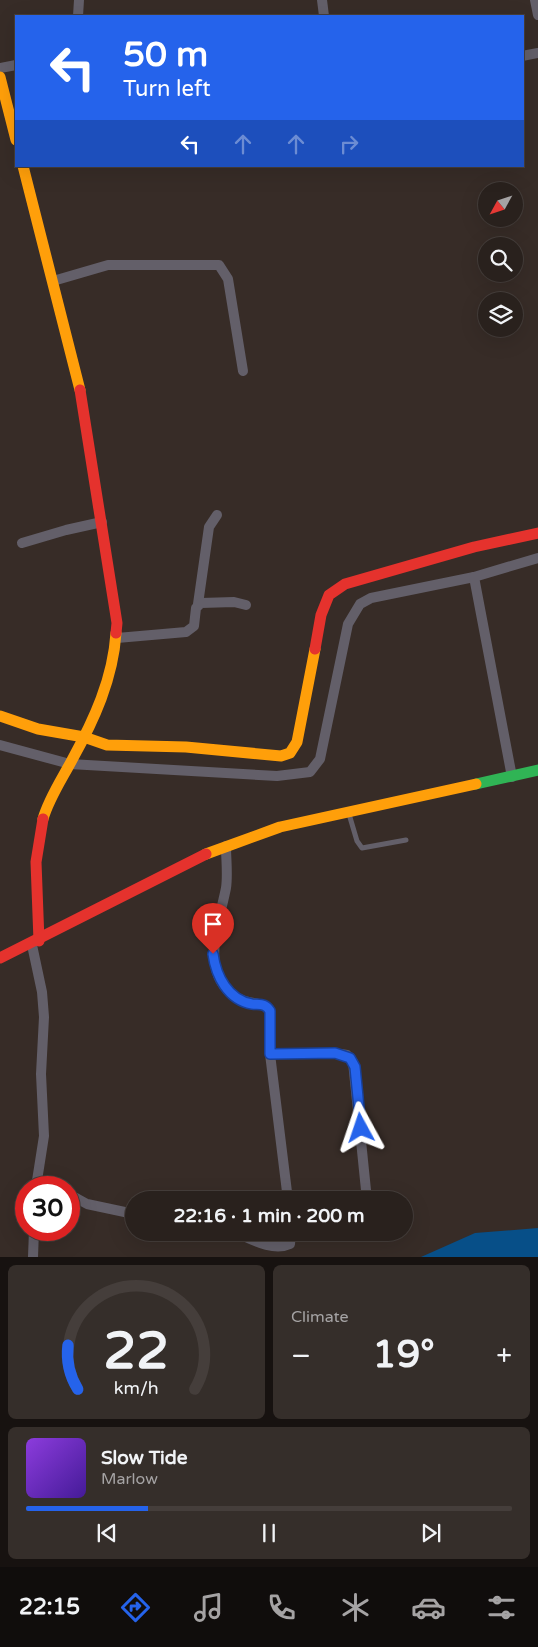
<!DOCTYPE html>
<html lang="en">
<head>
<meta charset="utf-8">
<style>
  :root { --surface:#29211d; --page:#352e2a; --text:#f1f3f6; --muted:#a5a3a4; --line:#453e3b; --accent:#2563eb }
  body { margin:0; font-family:"Varela Round",sans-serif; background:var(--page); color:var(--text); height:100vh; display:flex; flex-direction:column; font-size:19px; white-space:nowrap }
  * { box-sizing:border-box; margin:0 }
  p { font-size:16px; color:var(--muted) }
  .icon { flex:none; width:28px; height:28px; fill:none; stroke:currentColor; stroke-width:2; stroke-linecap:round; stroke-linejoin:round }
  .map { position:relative; height:1257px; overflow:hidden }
  .details { display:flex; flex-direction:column; gap:8px; padding:8px; background:#171210; flex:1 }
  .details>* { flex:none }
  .banner { position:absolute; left:15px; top:15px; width:509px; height:152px; border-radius:0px; box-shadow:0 5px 20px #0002,0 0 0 1px var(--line); background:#2563eb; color:#fff; overflow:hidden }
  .needle { width:32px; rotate:230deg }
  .buttons { position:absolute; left:478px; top:182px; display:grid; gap:10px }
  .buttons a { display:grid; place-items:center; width:45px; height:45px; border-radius:50%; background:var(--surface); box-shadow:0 5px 20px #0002,0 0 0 1px var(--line); font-size:25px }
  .speed { position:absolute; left:15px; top:1176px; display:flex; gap:10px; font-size:25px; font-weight:700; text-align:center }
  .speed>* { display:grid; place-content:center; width:65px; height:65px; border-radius:50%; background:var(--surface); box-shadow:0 5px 20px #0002,0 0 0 1px var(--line); line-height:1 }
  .speed .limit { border:8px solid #d22; background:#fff; color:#111 }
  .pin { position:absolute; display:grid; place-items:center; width:42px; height:42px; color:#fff; margin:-51px -21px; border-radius:50% 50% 50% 0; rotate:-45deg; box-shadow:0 0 5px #0007 }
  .pin .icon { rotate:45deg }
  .me { position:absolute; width:55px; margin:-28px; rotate:355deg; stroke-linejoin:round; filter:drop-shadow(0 0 4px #0008) }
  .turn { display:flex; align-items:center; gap:18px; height:105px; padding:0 25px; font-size:22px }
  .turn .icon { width:65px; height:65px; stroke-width:2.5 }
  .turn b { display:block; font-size:35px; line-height:42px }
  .lanes { display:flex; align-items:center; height:48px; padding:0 25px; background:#0003; justify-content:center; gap:25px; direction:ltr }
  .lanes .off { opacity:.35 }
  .big { font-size:38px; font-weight:800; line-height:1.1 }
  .details .card { flex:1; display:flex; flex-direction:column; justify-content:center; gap:8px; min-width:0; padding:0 18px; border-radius:8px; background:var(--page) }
  .details .dial { align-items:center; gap:0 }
  .dial svg { height:130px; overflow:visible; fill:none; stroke:var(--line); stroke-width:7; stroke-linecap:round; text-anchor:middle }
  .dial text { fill:var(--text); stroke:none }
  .song { display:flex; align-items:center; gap:15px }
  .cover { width:60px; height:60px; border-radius:8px; background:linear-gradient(135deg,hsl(270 70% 55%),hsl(260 70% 35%)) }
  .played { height:5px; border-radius:2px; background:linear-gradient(90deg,var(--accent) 25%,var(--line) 25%) }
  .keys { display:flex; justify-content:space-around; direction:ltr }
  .heat { display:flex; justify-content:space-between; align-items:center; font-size:28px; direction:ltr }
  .details .tiles { flex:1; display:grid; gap:8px; grid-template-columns:1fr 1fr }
  .card:last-child { grid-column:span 2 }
  .trip { position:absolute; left:125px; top:1191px; width:288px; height:50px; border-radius:25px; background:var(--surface); box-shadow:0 5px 20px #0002,0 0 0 1px var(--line); font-weight:800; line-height:50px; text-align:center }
  .menu { display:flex; height:80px; justify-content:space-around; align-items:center; background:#100d0c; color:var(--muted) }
  .menu .icon { width:35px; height:35px }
  .menu .on { color:var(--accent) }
  .menu b { font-size:22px; color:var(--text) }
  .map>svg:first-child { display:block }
</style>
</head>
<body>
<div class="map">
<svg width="538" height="1257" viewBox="0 0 538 1257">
  <rect width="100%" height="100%" fill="#372c27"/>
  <!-- water -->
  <path fill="#074f88" d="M 538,1228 L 538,1257 L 421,1257 L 475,1233 Z"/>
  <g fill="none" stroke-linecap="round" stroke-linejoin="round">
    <!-- lane -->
    <path stroke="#635f69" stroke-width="5" d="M 349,814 L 357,841 L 362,848 L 406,840"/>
    <!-- street -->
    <g stroke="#635f69" stroke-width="10">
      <path d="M 322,0 L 324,16"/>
      <path d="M 535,0 L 538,15"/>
      <path d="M 78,16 L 79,0"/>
      <path d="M 522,56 L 538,53"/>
      <path d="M 0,68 L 16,65"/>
      <path d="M 53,281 L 108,265 L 219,265 L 228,279 L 243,371"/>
      <path d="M 22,543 L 66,530 L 102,522"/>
      <path d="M 198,604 L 209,527 L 217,515"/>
      <path d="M 117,638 L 186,632 L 194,626 L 196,608 L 201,603 L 234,602 L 246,605"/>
      <path d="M 0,745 L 70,764 L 277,776 L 310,772 L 320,759 L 348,624 L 360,604 L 371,598 L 474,577"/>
      <path d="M 512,777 L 474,577 L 538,558"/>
      <path d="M 226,846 C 226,859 228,875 226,888 C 219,924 198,975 238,998 C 248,1004 258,1002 267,1007 L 271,1017 L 270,1054 L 341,1054 L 347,1055 L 353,1062 L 367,1200"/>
      <path d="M 32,945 L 42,992 L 44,1017 L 41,1074 L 44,1136 L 36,1187 L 41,1188"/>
      <path d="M 270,1054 L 288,1200"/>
      <path d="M 69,1194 L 87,1204 L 134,1214"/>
      <path d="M 235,1232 C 251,1239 273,1252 290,1244 L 291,1232"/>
      <path d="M 33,1257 L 34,1230"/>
    </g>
    <!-- fast -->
    <path stroke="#30b455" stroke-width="11" d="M 476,784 L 538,770"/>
    <!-- slow -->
    <g stroke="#ff9f0a" stroke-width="11">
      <path d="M 0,77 L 16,140"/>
      <path d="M 23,166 L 80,390"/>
      <path d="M 0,716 L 38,729 L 84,737 L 107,745 L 186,747 L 281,756 L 290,753 L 297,742 L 315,649"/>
      <path d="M 43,819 C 49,798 62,779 72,760 C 94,720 113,679 116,633"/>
      <path d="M 206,854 L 280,827 L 476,784"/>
    </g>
    <!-- jam -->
    <g stroke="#e5322d" stroke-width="11">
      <path d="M 80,390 L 117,623 L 116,633"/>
      <path d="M 315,649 L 321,615 L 329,595 L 345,584 L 474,547 L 538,533"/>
      <path d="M 39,941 L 36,862 L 43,819"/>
      <path d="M 0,958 L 206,854"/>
    </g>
  </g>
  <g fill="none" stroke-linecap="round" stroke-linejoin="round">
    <!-- route casing -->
    <g stroke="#184099" stroke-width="12">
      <path id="route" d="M 213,954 C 216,976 228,1000 252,1004 C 260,1005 265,1003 270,1011 L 270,1054 L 335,1053 L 350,1058 L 355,1067 L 361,1128"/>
    </g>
    <!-- route -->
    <use href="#route" stroke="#2563eb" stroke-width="9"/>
  </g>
</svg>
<div class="buttons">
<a><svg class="needle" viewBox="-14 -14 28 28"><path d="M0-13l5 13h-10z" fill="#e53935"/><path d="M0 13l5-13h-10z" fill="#a5a3a4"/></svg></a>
<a><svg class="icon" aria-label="search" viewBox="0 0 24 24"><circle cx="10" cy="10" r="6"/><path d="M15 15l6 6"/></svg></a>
<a><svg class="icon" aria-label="layers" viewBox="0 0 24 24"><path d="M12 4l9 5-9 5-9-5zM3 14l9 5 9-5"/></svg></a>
</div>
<div class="speed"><div class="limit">30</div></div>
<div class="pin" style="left:213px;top:954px;background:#d93025"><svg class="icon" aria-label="arrive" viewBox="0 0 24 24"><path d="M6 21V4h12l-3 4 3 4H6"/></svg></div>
<svg class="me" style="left:361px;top:1128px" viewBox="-20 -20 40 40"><path d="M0-17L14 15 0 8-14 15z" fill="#2563eb" stroke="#fff" stroke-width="4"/></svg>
<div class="trip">22:16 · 1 min · 200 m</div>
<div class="banner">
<div class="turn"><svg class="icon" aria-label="left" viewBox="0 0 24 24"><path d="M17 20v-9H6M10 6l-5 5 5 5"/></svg><div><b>50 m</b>Turn left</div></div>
<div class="lanes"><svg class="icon" aria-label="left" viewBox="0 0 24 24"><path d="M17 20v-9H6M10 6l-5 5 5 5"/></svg><svg class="icon off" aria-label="ahead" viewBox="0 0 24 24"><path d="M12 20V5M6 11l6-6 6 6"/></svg><svg class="icon off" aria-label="ahead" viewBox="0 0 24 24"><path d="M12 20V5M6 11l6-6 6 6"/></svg><svg class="icon off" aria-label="right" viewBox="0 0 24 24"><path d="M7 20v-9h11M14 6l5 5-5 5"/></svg></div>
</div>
</div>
<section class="details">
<div class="tiles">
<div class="card dial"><svg viewBox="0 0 100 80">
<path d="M14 69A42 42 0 1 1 86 69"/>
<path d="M14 69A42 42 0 0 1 8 42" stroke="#2563eb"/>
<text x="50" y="56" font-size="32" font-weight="700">22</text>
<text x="50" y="72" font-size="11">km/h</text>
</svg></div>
<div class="card"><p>Climate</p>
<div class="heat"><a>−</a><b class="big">19°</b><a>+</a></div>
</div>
<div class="card">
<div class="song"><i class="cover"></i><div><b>Slow Tide</b><p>Marlow</p></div></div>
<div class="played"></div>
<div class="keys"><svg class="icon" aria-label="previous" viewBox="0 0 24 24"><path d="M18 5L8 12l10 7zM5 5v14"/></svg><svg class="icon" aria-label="pause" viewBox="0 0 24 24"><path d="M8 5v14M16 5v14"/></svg><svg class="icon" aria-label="next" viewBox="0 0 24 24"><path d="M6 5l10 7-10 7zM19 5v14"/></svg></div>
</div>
</div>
</section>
<nav class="menu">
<b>22:15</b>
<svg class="icon on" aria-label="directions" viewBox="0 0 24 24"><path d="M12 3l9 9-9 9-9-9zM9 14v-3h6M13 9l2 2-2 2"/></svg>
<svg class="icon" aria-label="music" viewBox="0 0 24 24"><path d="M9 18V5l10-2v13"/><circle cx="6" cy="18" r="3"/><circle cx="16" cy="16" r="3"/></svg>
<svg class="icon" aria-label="phone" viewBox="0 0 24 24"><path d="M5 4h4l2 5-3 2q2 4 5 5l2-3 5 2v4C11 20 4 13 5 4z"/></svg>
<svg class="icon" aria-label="climate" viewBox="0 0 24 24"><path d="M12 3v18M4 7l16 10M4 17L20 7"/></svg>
<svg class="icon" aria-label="car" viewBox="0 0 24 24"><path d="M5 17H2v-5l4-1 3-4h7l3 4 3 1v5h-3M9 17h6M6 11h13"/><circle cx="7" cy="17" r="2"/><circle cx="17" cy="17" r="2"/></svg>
<svg class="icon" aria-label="filters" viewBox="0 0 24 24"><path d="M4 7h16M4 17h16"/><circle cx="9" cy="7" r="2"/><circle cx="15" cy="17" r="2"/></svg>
</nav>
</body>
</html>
